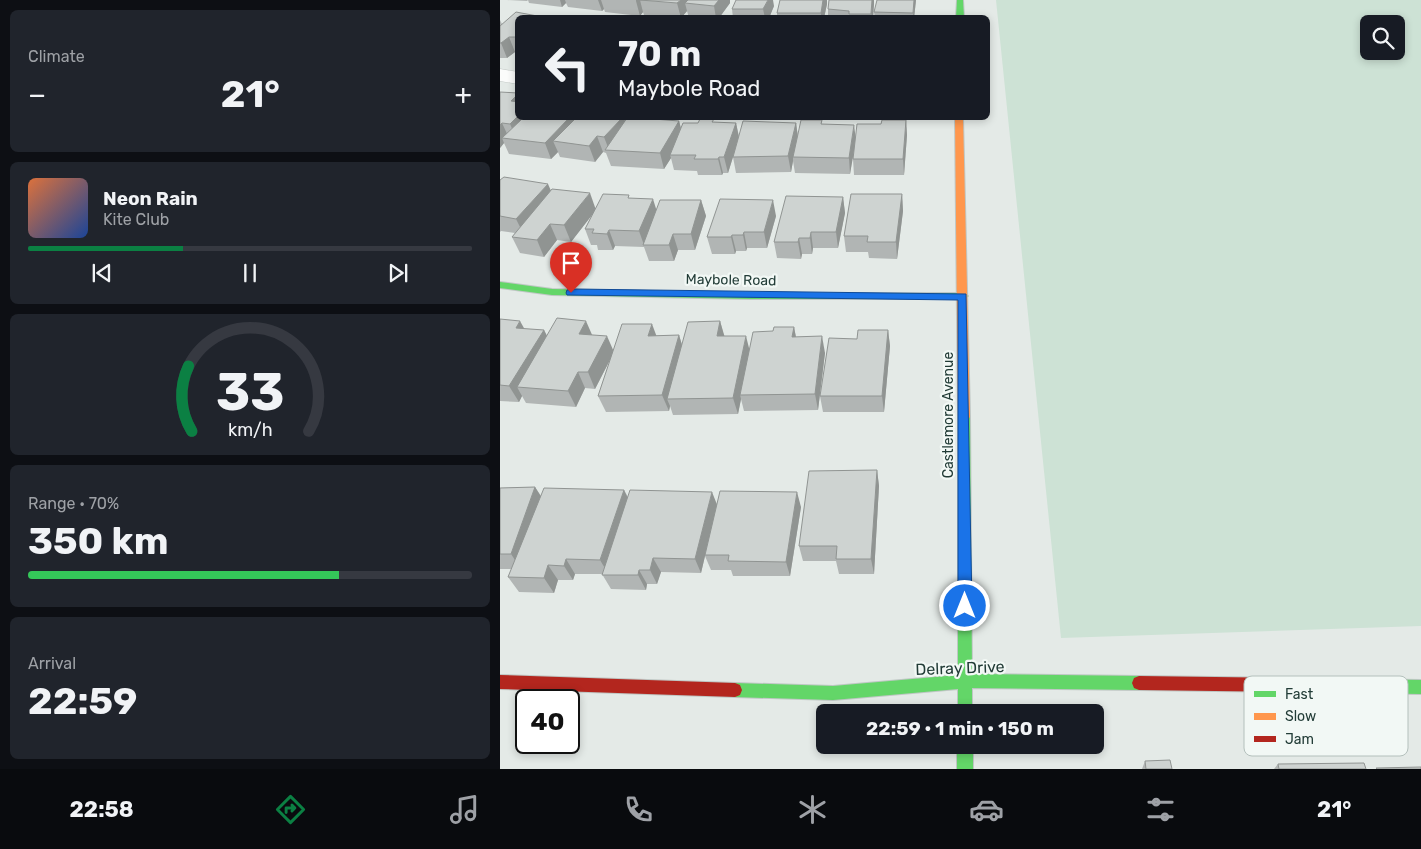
<!DOCTYPE html>
<html lang="en">
<head>
<meta charset="utf-8">
<style>
  :root { --surface:#171b24; --page:#20242c; --text:#f1f3f6; --muted:#9ea1a6; --line:#363941; --accent:#0b8043 }
  body { margin:0; font-family:Rubik,sans-serif; background:var(--page); color:var(--text); height:100vh; display:flex; flex-direction:column; font-size:19px; white-space:nowrap }
  * { box-sizing:border-box; margin:0 }
  p { font-size:16px; color:var(--muted) }
  .icon { flex:none; width:28px; height:28px; fill:none; stroke:currentColor; stroke-width:2; stroke-linecap:round; stroke-linejoin:round }
  .map { position:relative; flex:1; overflow:hidden }
  .panel { display:flex; flex-direction:column; gap:10px; padding:10px; background:#0d0f14; width:500px }
  .panel>* { flex:none }
  .hud { position:absolute; left:15px; top:15px; width:475px; height:105px; border-radius:8px; box-shadow:0 2px 8px #0003; background:#171b24; color:var(--text); overflow:hidden }
  .fabs { position:absolute; left:860px; top:15px; display:grid; gap:10px }
  .fabs a { display:grid; place-items:center; width:45px; height:45px; border-radius:8px; background:var(--surface); box-shadow:0 2px 8px #0003; font-size:25px }
  .speed { position:absolute; left:15px; top:689px; display:flex; gap:10px; font-size:25px; font-weight:700; text-align:center }
  .speed>* { display:grid; place-content:center; width:65px; height:65px; border-radius:50%; background:var(--surface); box-shadow:0 2px 8px #0003; line-height:1 }
  .speed .limit { border:2px solid #111; border-radius:8px; background:#fff; color:#111 }
  .pin { position:absolute; display:grid; place-items:center; width:42px; height:42px; color:#fff; margin:-51px -21px; border-radius:50% 50% 50% 0; rotate:-45deg; box-shadow:0 0 5px #0007 }
  .pin .icon { rotate:45deg }
  .me { position:absolute; width:55px; margin:-28px; rotate:0deg; stroke-linejoin:round; filter:drop-shadow(0 0 4px #0008) }
  .turn { display:flex; align-items:center; gap:18px; height:105px; padding:0 20px; font-size:22px }
  .turn .icon { width:65px; height:65px; stroke-width:2.5 }
  .turn b { display:block; font-size:35px; line-height:42px }
  .big { font-size:38px; font-weight:700; line-height:1.1 }
  .panel .tile { flex:1; display:flex; flex-direction:column; justify-content:center; gap:8px; min-width:0; padding:0 18px; border-radius:8px; background:var(--page) }
  .panel .dial { align-items:center; gap:0 }
  .dial svg { height:130px; overflow:visible; fill:none; stroke:var(--line); stroke-width:7; stroke-linecap:round; text-anchor:middle }
  .dial text { fill:var(--text); stroke:none }
  .song { display:flex; align-items:center; gap:15px }
  .cover { width:60px; height:60px; border-radius:8px; background:linear-gradient(135deg,hsl(20 70% 55%),hsl(220 70% 35%)) }
  .played { height:5px; border-radius:2px; background:linear-gradient(90deg,var(--accent) 35%,var(--line) 35%) }
  .keys { display:flex; justify-content:space-around; direction:ltr }
  .heat { display:flex; justify-content:space-between; align-items:center; font-size:28px; direction:ltr }
  .charge { height:8px; border-radius:4px; background:linear-gradient(90deg,#34c759 70%,var(--line) 0) }
  .trip { position:absolute; left:316px; top:704px; width:288px; height:50px; border-radius:8px; background:var(--surface); box-shadow:0 2px 8px #0003; font-weight:700; line-height:50px; text-align:center }
  .dock { display:flex; height:80px; justify-content:space-around; align-items:center; background:#090b0e; color:var(--muted) }
  .dock .icon { width:35px; height:35px }
  .dock .active { color:var(--accent) }
  .dock b { font-size:22px; color:var(--text) }
  main { display:flex; flex:1; min-height:0 }
  .map>svg:first-child { display:block }
</style>
</head>
<body>
<main>
<section class="panel">
<div class="tile"><p>Climate</p>
<div class="heat"><a>−</a><b class="big">21°</b><a>+</a></div>
</div>
<div class="tile">
<div class="song"><i class="cover"></i><div><b>Neon Rain</b><p>Kite Club</p></div></div>
<div class="played"></div>
<div class="keys"><svg class="icon" aria-label="previous" viewBox="0 0 24 24"><path d="M18 5L8 12l10 7zM5 5v14"/></svg><svg class="icon" aria-label="pause" viewBox="0 0 24 24"><path d="M8 5v14M16 5v14"/></svg><svg class="icon" aria-label="next" viewBox="0 0 24 24"><path d="M6 5l10 7-10 7zM19 5v14"/></svg></div>
</div>
<div class="tile dial"><svg viewBox="0 0 100 80">
<path d="M14 69A42 42 0 1 1 86 69"/>
<path d="M14 69A42 42 0 0 1 12 29" stroke="#0b8043"/>
<text x="50" y="56" font-size="32" font-weight="700">33</text>
<text x="50" y="72" font-size="11">km/h</text>
</svg></div>
<div class="tile"><p>Range · 70%</p><b class="big">350 km</b><div class="charge"></div></div>
<div class="tile"><p>Arrival</p><b class="big">22:59</b></div>
</section>
<div class="map">
<svg width="921" height="769" viewBox="0 0 921 769">
  <rect width="100%" height="100%" fill="#e4eae7"/>
  <!-- green -->
  <path fill="#cde2d5" fill-rule="evenodd" d="M 496,0 L 921,0 L 921,626 L 561,638 ZM 869,24 L 896,24 L 896,51 L 869,51 Z"/>
  <g fill="none" stroke-linecap="round" stroke-linejoin="round">
    <!-- street casing -->
    <g stroke="#c1c7c4" stroke-width="1">
      <path id="street" d="M 0,69 L 18,72 L 18,84 L 0,81 Z"/>
    </g>
    <!-- fast casing -->
    <g stroke="#bfc7c4" stroke-width="2">
      <g id="fast">
        <path d="M 457,0 L 463,0 L 464,18 L 456,18 Z"/>
        <path d="M 0,282 L 52,289 L 250,293 L 463,293 L 468,296 L 463,299 L 250,299 L 52,295 L 0,288 Z"/>
        <path d="M 464,413 L 468,414 L 470,417 L 472,674 L 639,676 L 644,678 L 646,683 L 644,688 L 639,690 L 472,688 L 472,712 L 458,712 L 458,689 L 333,700 L 235,697 L 230,695 L 228,690 L 230,685 L 235,683 L 333,686 L 458,675 L 458,417 L 460,414 Z"/>
        <path d="M 785,678 L 921,680 L 921,694 L 785,692 L 780,690 L 778,685 L 780,680 Z"/>
        <rect x="457" y="745" width="16" height="24"/>
      </g>
    </g>
    <!-- slow casing -->
    <g stroke="#bfc7c4" stroke-width="2">
      <path id="slow" d="M 455,118 L 463,118 L 470,417 L 468,420 L 460,420 L 458,417 Z"/>
    </g>
    <!-- jam casing -->
    <g stroke="#bfc7c4" stroke-width="2">
      <g id="jam">
        <path d="M 0,675 L 235,683 L 240,685 L 242,690 L 240,695 L 235,697 L 0,689 Z"/>
        <path d="M 639,676 L 785,678 L 790,680 L 792,685 L 790,690 L 785,692 L 639,690 L 634,688 L 632,683 L 634,678 Z"/>
      </g>
    </g>
    <!-- street -->
    <use href="#street" fill="#fbfcfb" fill-rule="evenodd"/>
    <!-- fast -->
    <use href="#fast" fill="#63d668" fill-rule="evenodd"/>
    <!-- slow -->
    <use href="#slow" fill="#ff974d" fill-rule="evenodd"/>
    <!-- jam -->
    <use href="#jam" fill="#b3261e" fill-rule="evenodd"/>
  </g>
  <!-- wall -->
  <g fill="#b1b5b4">
    <path d="M 7,0 L 28,0 L 27,1 Z"/>
    <path d="M 28,0 L 230,0 L 230,3 L 219,18 L 189,18 L 187,11 L 181,18 L 177,18 L 144,15 L 143,12 L 140,16 L 105,12 L 104,9 L 102,11 L 68,7 L 66,3 L 62,7 L 29,3 Z"/>
    <path d="M 280,0 L 327,0 L 327,4 L 324,18 L 277,18 L 277,13 Z"/>
    <path d="M 329,0 L 374,0 L 373,18 L 328,18 L 328,9 Z"/>
    <path d="M 414,0 L 416,0 L 414,18 L 375,18 L 374,12 Z"/>
    <path d="M 274,6 L 269,18 L 233,18 L 232,9 Z"/>
    <path d="M 18,18 L 18,52 L 15,52 L 7,58 L 0,58 L 0,20 L 2,24 Z"/>
    <path d="M 0,92 L 18,118 L 124,118 L 125,121 L 127,118 L 149,118 L 154,119 L 179,121 L 181,128 L 198,123 L 236,123 L 239,136 L 296,123 L 298,136 L 322,124 L 355,139 L 381,124 L 406,120 L 407,135 L 404,175 L 354,175 L 353,159 L 353,154 L 350,174 L 295,173 L 293,161 L 291,172 L 236,173 L 233,157 L 228,173 L 223,173 L 222,175 L 198,175 L 197,171 L 174,170 L 171,158 L 164,169 L 111,166 L 106,153 L 103,152 L 95,162 L 60,157 L 58,152 L 51,159 L 9,154 L 4,143 L 0,148 Z"/>
    <path d="M 0,180 L 51,190 L 95,209 L 130,198 L 156,210 L 201,200 L 206,216 L 195,250 L 178,250 L 174,261 L 149,261 L 144,247 L 115,246 L 113,250 L 98,250 L 97,245 L 91,245 L 85,229 L 93,213 L 71,242 L 57,240 L 44,257 L 20,253 L 12,237 L 15,233 L 1,231 L 0,232 Z"/>
    <path d="M 402,194 L 403,211 L 397,259 L 369,258 L 368,252 L 346,252 L 344,236 Z"/>
    <path d="M 343,197 L 345,213 L 338,248 L 313,248 L 312,254 L 302,254 L 301,259 L 277,258 L 274,242 Z"/>
    <path d="M 276,216 L 267,248 L 247,248 L 246,251 L 236,251 L 235,254 L 212,254 L 207,237 Z"/>
    <path d="M 0,319 L 24,329 L 44,330 L 47,336 L 93,335 L 113,351 L 156,336 L 179,335 L 182,345 L 220,321 L 224,336 L 249,349 L 273,331 L 294,327 L 296,337 L 325,353 L 318,410 L 244,411 L 241,399 L 238,414 L 173,415 L 170,406 L 169,411 L 106,412 L 98,396 L 111,358 L 95,389 L 85,388 L 76,407 L 26,403 L 22,396 L 19,402 L 0,401 Z"/>
    <path d="M 388,330 L 390,346 L 384,412 L 323,412 L 320,396 L 357,339 Z"/>
    <path d="M 377,470 L 379,486 L 374,574 L 339,574 L 336,561 L 303,561 L 299,546 Z"/>
    <path d="M 35,487 L 41,496 L 124,490 L 128,497 L 217,504 L 301,507 L 290,576 L 233,576 L 231,570 L 211,570 L 205,556 L 201,573 L 161,572 L 157,584 L 147,584 L 146,590 L 111,589 L 102,574 L 75,574 L 73,580 L 58,580 L 54,593 L 19,592 L 8,577 L 12,569 L 0,569 L 0,488 Z"/>
    <path d="M 645,761 L 672,769 L 642,769 Z"/>
    <path d="M 778,764 L 866,769 L 774,769 Z"/>
  </g>
  <!-- shaded-wall -->
  <g fill="#909492">
    <path d="M 60,0 L 65,0 L 66,3 L 62,7 Z"/>
    <path d="M 98,0 L 101,0 L 104,9 L 102,11 Z"/>
    <path d="M 136,0 L 155,0 L 140,0 L 143,12 L 140,16 L 136,1 Z"/>
    <path d="M 181,0 L 198,0 L 185,3 L 187,11 L 181,18 L 177,3 Z"/>
    <path d="M 218,0 L 230,0 L 230,3 L 219,18 L 216,18 L 214,6 Z"/>
    <path d="M 268,0 L 273,0 L 274,6 L 269,18 L 265,18 L 263,9 Z"/>
    <path d="M 323,0 L 327,0 L 327,4 L 324,18 L 321,18 L 321,13 Z"/>
    <path d="M 372,0 L 374,0 L 374,4 L 373,18 L 371,18 Z"/>
    <path d="M 414,0 L 416,0 L 414,18 L 413,18 Z"/>
    <path d="M 9,37 L 15,52 L 7,58 L 1,43 Z"/>
    <path d="M 18,94 L 18,116 L 11,101 Z"/>
    <path d="M 18,116 L 18,118 L 36,118 L 17,140 L 10,124 Z"/>
    <path d="M 69,118 L 79,118 L 53,141 L 58,152 L 51,159 L 45,143 Z"/>
    <path d="M 122,118 L 124,118 L 128,132 L 109,150 L 104,137 Z"/>
    <path d="M 406,120 L 407,135 L 404,175 L 403,159 Z"/>
    <path d="M 179,121 L 183,137 L 170,155 L 171,158 L 164,169 L 160,153 Z"/>
    <path d="M 2,123 L 9,138 L 2,138 L 4,143 L 0,148 L 0,125 Z"/>
    <path d="M 236,123 L 239,138 L 228,173 L 224,157 Z"/>
    <path d="M 296,123 L 298,138 L 293,157 L 293,161 L 291,172 L 288,156 Z"/>
    <path d="M 354,125 L 356,140 L 350,174 L 349,158 Z"/>
    <path d="M 97,136 L 103,152 L 95,162 L 89,146 Z"/>
    <path d="M 219,157 L 223,173 L 222,175 L 218,159 Z"/>
    <path d="M 48,184 L 55,200 L 24,235 L 16,219 Z"/>
    <path d="M 90,193 L 96,210 L 71,242 L 64,225 Z"/>
    <path d="M 402,194 L 403,211 L 397,259 L 396,242 Z"/>
    <path d="M 343,197 L 345,213 L 338,248 L 336,232 Z"/>
    <path d="M 153,199 L 158,215 L 144,245 L 139,231 Z"/>
    <path d="M 201,200 L 206,216 L 195,250 L 191,234 Z"/>
    <path d="M 273,200 L 276,216 L 267,248 L 264,232 Z"/>
    <path d="M 50,224 L 57,240 L 44,257 L 37,240 Z"/>
    <path d="M 109,230 L 115,246 L 113,250 L 107,234 Z"/>
    <path d="M 244,232 L 247,248 L 246,251 L 243,235 Z"/>
    <path d="M 311,232 L 313,248 L 312,254 L 310,238 Z"/>
    <path d="M 173,234 L 178,250 L 174,261 L 169,245 Z"/>
    <path d="M 232,235 L 236,251 L 235,254 L 231,237 Z"/>
    <path d="M 299,238 L 302,254 L 301,259 L 298,242 Z"/>
    <path d="M 20,321 L 29,337 L 16,328 Z"/>
    <path d="M 86,321 L 93,337 L 79,334 Z"/>
    <path d="M 220,321 L 225,338 L 217,336 Z"/>
    <path d="M 152,324 L 158,340 L 148,336 Z"/>
    <path d="M 294,327 L 297,343 L 292,337 Z"/>
    <path d="M 44,330 L 52,346 L 17,387 L 22,396 L 19,402 L 9,386 Z"/>
    <path d="M 388,330 L 390,346 L 384,412 L 382,396 Z"/>
    <path d="M 179,335 L 184,352 L 167,399 L 170,406 L 169,411 L 162,395 Z"/>
    <path d="M 107,336 L 114,352 L 95,389 L 88,372 Z"/>
    <path d="M 246,336 L 250,352 L 240,395 L 241,399 L 238,414 L 233,398 Z"/>
    <path d="M 322,336 L 325,353 L 318,410 L 315,394 Z"/>
    <path d="M 78,372 L 85,388 L 76,407 L 68,391 Z"/>
    <path d="M 377,470 L 379,486 L 374,574 L 371,559 Z"/>
    <path d="M 35,487 L 45,503 L 21,569 L 11,554 Z"/>
    <path d="M 124,490 L 131,505 L 109,575 L 100,560 Z"/>
    <path d="M 212,492 L 218,507 L 205,555 L 205,556 L 201,573 L 195,559 Z"/>
    <path d="M 297,492 L 301,507 L 290,576 L 286,562 Z"/>
    <path d="M 153,558 L 161,572 L 157,584 L 150,570 Z"/>
    <path d="M 66,559 L 75,574 L 73,580 L 64,566 Z"/>
    <path d="M 48,565 L 58,580 L 54,593 L 44,578 Z"/>
    <path d="M 139,570 L 147,584 L 146,590 L 138,575 Z"/>
  </g>
  <!-- building -->
  <g fill="#ced3d1" stroke="#909492">
    <path d="M 140,0 L 181,0 L 177,3 Z"/>
    <path d="M 188,0 L 219,0 L 214,6 L 185,3 Z"/>
    <path d="M 236,0 L 268,0 L 263,9 L 232,9 Z"/>
    <path d="M 280,0 L 323,0 L 321,13 L 277,13 Z"/>
    <path d="M 329,0 L 372,0 L 371,14 L 349,14 L 349,11 L 328,9 Z"/>
    <path d="M 377,0 L 414,0 L 413,13 L 374,12 Z"/>
    <path d="M 16,12 L 48,18 L 18,18 L 18,37 L 9,37 L 1,43 L 0,43 L 0,26 Z"/>
    <path d="M 0,92 L 18,93 L 18,94 L 11,101 L 18,102 L 18,116 L 10,124 L 2,123 L 0,125 Z"/>
    <path d="M 23,118 L 69,118 L 45,143 L 2,138 Z"/>
    <path d="M 76,118 L 122,118 L 104,137 L 97,136 L 89,146 L 53,141 Z"/>
    <path d="M 127,118 L 147,118 L 154,119 L 179,121 L 160,153 L 105,150 Z"/>
    <path d="M 200,119 L 214,119 L 212,122 L 236,123 L 224,157 L 219,157 L 218,159 L 194,159 L 196,155 L 170,155 L 183,123 L 198,123 Z"/>
    <path d="M 301,120 L 322,120 L 321,124 L 354,125 L 349,158 L 293,157 Z"/>
    <path d="M 382,120 L 406,120 L 403,159 L 353,159 L 357,124 L 381,124 Z"/>
    <path d="M 243,121 L 296,123 L 288,156 L 233,157 Z"/>
    <path d="M 4,177 L 48,184 L 16,219 L 0,216 L 0,180 Z"/>
    <path d="M 52,189 L 90,193 L 64,225 L 50,224 L 37,240 L 12,237 Z"/>
    <path d="M 103,194 L 129,195 L 128,198 L 153,199 L 139,231 L 109,230 L 107,234 L 92,233 L 94,229 L 85,229 Z"/>
    <path d="M 351,194 L 402,194 L 396,242 L 367,242 L 368,236 L 344,236 Z"/>
    <path d="M 286,196 L 343,197 L 336,232 L 311,232 L 310,238 L 299,238 L 298,242 L 274,242 Z"/>
    <path d="M 220,199 L 273,200 L 264,232 L 244,232 L 243,235 L 232,235 L 231,237 L 207,237 Z"/>
    <path d="M 160,200 L 201,200 L 191,234 L 173,234 L 169,245 L 143,245 Z"/>
    <path d="M 57,318 L 86,321 L 79,334 L 107,336 L 88,372 L 78,372 L 68,391 L 17,387 Z"/>
    <path d="M 0,319 L 20,321 L 16,328 L 44,330 L 9,386 L 0,385 Z"/>
    <path d="M 220,321 L 217,336 L 246,336 L 233,398 L 167,399 L 188,322 Z"/>
    <path d="M 122,324 L 152,324 L 148,336 L 179,335 L 162,395 L 98,396 Z"/>
    <path d="M 274,327 L 294,327 L 292,337 L 322,336 L 315,394 L 240,395 L 253,332 L 273,331 Z"/>
    <path d="M 358,330 L 388,330 L 382,396 L 320,396 L 329,338 L 357,339 Z"/>
    <path d="M 377,470 L 371,559 L 336,559 L 337,546 L 299,546 L 309,471 Z"/>
    <path d="M 35,487 L 11,554 L 0,554 L 0,488 Z"/>
    <path d="M 44,488 L 124,490 L 100,560 L 66,559 L 64,566 L 48,565 L 44,578 L 8,577 Z"/>
    <path d="M 130,490 L 212,492 L 195,559 L 153,558 L 150,570 L 139,570 L 138,575 L 102,575 Z"/>
    <path d="M 220,491 L 297,492 L 286,562 L 228,561 L 229,555 L 205,555 Z"/>
    <path d="M 670,760 L 672,769 L 646,769 L 645,761 Z"/>
    <path d="M 864,763 L 866,769 L 779,769 L 778,764 Z"/>
    <path d="M 921,767 L 921,769 L 877,769 L 876,768 Z"/>
  </g>
  <!-- route -->
  <path fill="#1a73e8" stroke="#114b97" d="M 71,289 L 466,294 L 472,606 L 470,611 L 465,613 L 460,611 L 458,606 L 458,300 L 67,295 L 66,293 L 67,290 Z"/>
  <g text-anchor="middle" dominant-baseline="central" stroke-width="4.5" stroke-linejoin="round" paint-order="stroke">
    <!-- street labels -->
    <g font-size="14" fill="#223c37" stroke="#f2f8f5">
      <text transform="translate(231 280) rotate(1)">Maybole Road</text>
      <text transform="translate(448 415) rotate(-90)">Castlemore Avenue</text>
    </g>
    <!-- near-street labels -->
    <g font-size="16" fill="#223c37" stroke="#f2f8f5">
      <text transform="translate(460 668) rotate(-2)">Delray Drive</text>
    </g>
  </g>
  <!-- legend -->
  <rect x="744" y="676" width="164" height="80" rx="8" fill="#f2f8f5" stroke="#b4c0bc" stroke-width="1"/>
  <rect x="754" y="691" width="22" height="6" fill="#63d668"/>
  <rect x="754" y="713" width="22" height="7" fill="#ff974d"/>
  <rect x="754" y="736" width="22" height="6" fill="#b3261e"/>
  <g font-size="14" fill="#223c37">
    <text x="785" y="699">Fast</text>
    <text x="785" y="721">Slow</text>
    <text x="785" y="744">Jam</text>
  </g>
</svg>
<div class="fabs">
<a><svg class="icon" aria-label="search" viewBox="0 0 24 24"><circle cx="10" cy="10" r="6"/><path d="M15 15l6 6"/></svg></a>
</div>
<div class="speed"><div class="limit">40</div></div>
<div class="pin" style="left:71px;top:293px;background:#d93025"><svg class="icon" aria-label="arrive" viewBox="0 0 24 24"><path d="M6 21V4h12l-3 4 3 4H6"/></svg></div>
<svg class="me" style="left:465px;top:606px" viewBox="-20 -20 40 40"><circle r="17" fill="#1a73e8" stroke="#fff" stroke-width="3"/><path d="M0-11L8 9 0 5-8 9z" fill="#fff"/></svg>
<div class="trip">22:59 · 1 min · 150 m</div>
<div class="hud">
<div class="turn"><svg class="icon" aria-label="left" viewBox="0 0 24 24"><path d="M17 20v-9H6M10 6l-5 5 5 5"/></svg><div><b>70 m</b>Maybole Road</div></div>
</div>
</div>
</main>
<nav class="dock">
<b>22:58</b>
<svg class="icon active" aria-label="directions" viewBox="0 0 24 24"><path d="M12 3l9 9-9 9-9-9zM9 14v-3h6M13 9l2 2-2 2"/></svg>
<svg class="icon" aria-label="music" viewBox="0 0 24 24"><path d="M9 18V5l10-2v13"/><circle cx="6" cy="18" r="3"/><circle cx="16" cy="16" r="3"/></svg>
<svg class="icon" aria-label="phone" viewBox="0 0 24 24"><path d="M5 4h4l2 5-3 2q2 4 5 5l2-3 5 2v4C11 20 4 13 5 4z"/></svg>
<svg class="icon" aria-label="climate" viewBox="0 0 24 24"><path d="M12 3v18M4 7l16 10M4 17L20 7"/></svg>
<svg class="icon" aria-label="car" viewBox="0 0 24 24"><path d="M5 17H2v-5l4-1 3-4h7l3 4 3 1v5h-3M9 17h6M6 11h13"/><circle cx="7" cy="17" r="2"/><circle cx="17" cy="17" r="2"/></svg>
<svg class="icon" aria-label="filters" viewBox="0 0 24 24"><path d="M4 7h16M4 17h16"/><circle cx="9" cy="7" r="2"/><circle cx="15" cy="17" r="2"/></svg>
<b>21°</b>
</nav>
</body>
</html>
